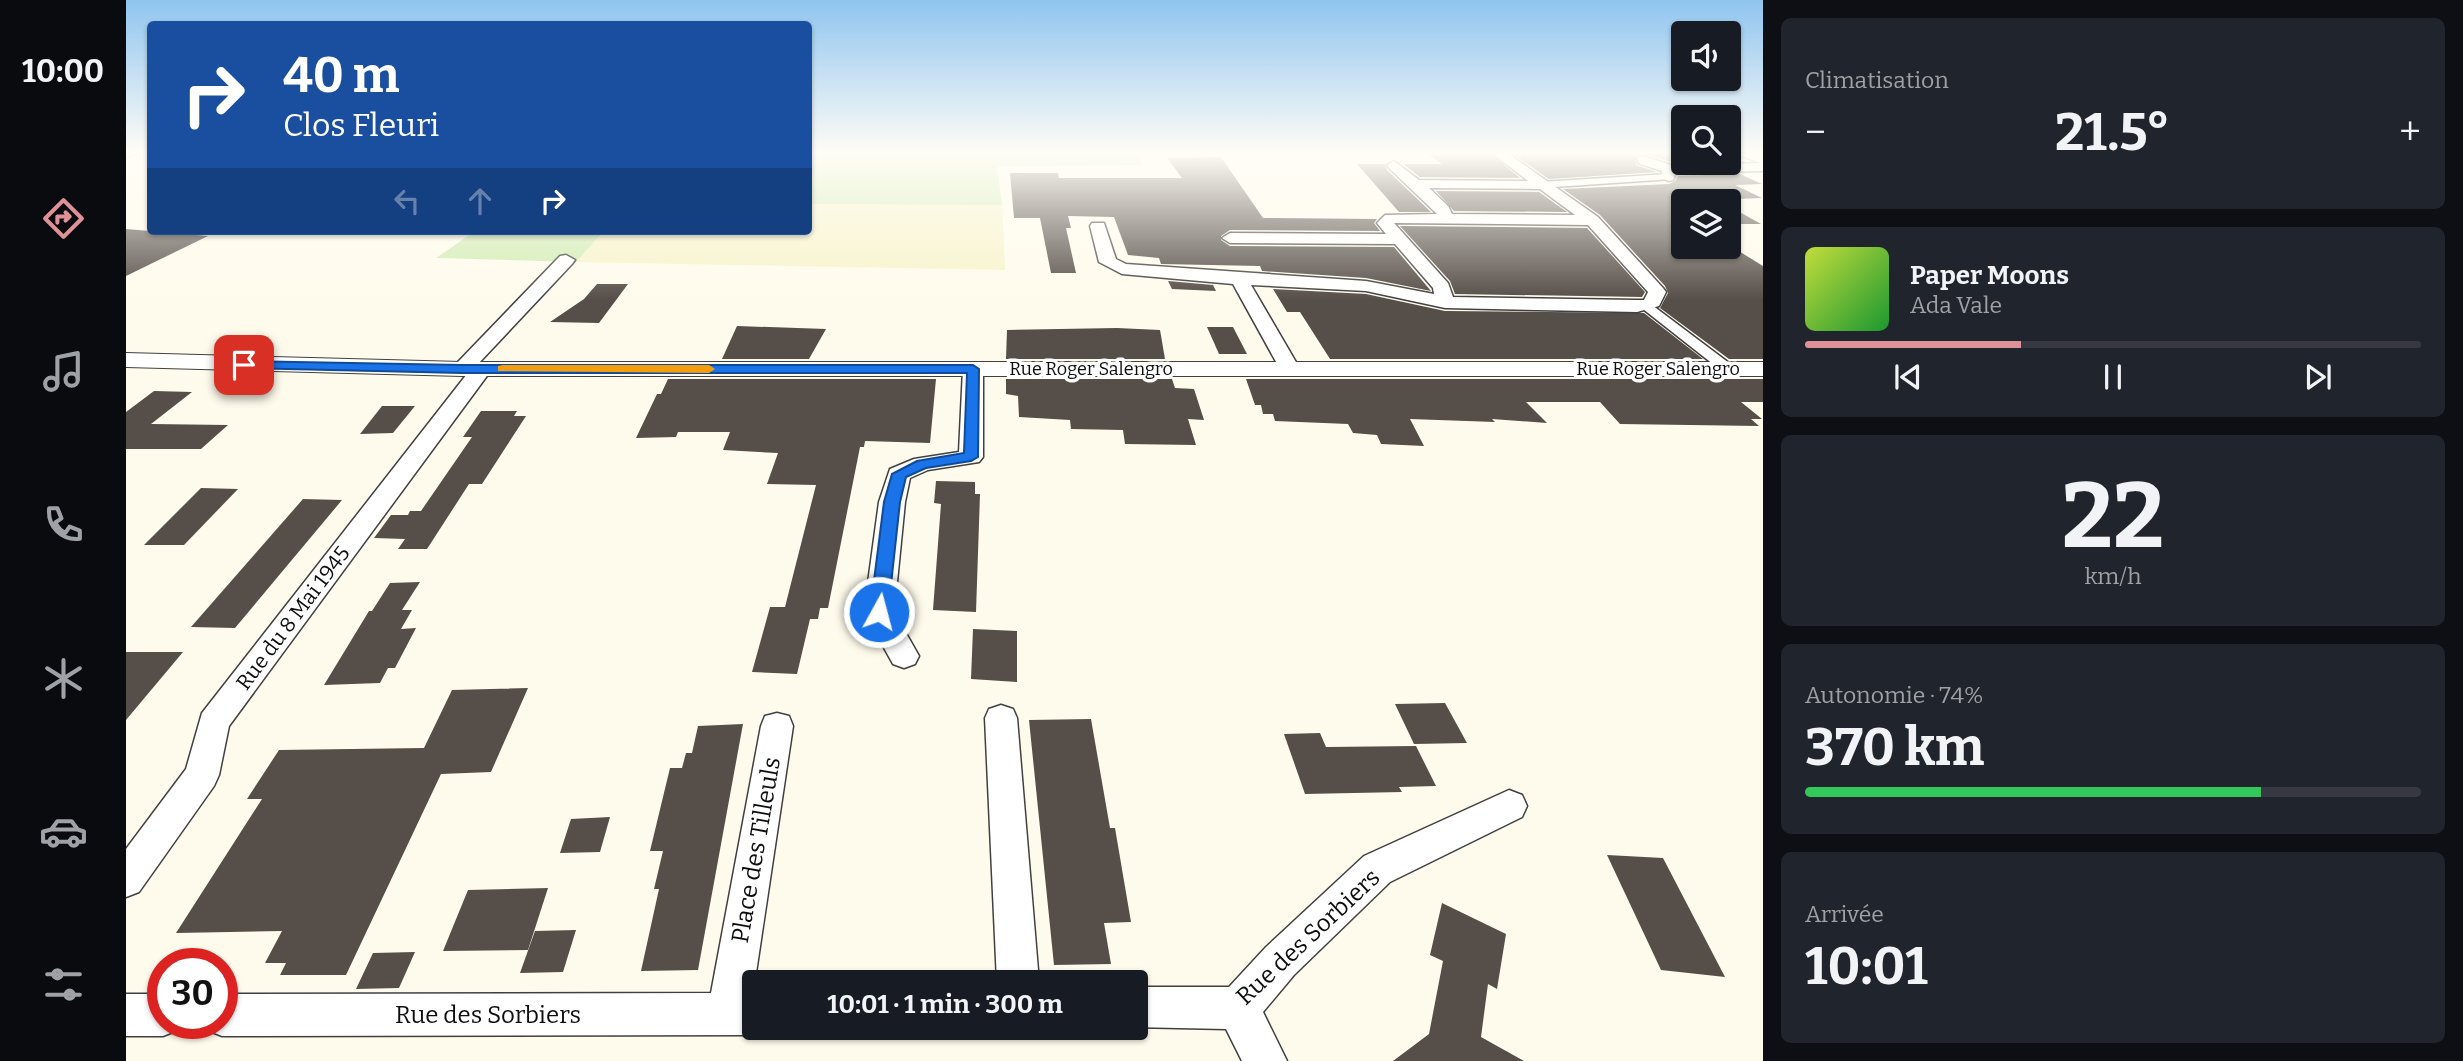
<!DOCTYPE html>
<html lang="fr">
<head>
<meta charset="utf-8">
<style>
  :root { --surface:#171b24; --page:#20242c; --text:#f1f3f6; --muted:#9ea1a6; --line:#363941; --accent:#de9298 }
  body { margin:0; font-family:Bitter,serif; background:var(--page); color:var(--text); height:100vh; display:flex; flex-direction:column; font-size:26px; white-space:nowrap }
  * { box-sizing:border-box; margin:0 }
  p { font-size:23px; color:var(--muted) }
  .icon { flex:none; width:38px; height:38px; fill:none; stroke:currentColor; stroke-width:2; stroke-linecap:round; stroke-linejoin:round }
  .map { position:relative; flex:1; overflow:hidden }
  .sheet { display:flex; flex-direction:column; gap:18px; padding:18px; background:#0d0f14; width:700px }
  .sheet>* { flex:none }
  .guide { position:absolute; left:21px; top:21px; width:665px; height:214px; border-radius:7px; box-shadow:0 2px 5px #0004; background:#1a4fa0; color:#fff; overflow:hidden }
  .fabs { position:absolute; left:1545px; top:21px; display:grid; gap:14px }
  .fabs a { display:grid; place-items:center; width:70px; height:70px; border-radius:7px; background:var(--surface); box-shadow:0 2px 5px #0004; font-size:35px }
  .speed { position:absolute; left:21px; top:948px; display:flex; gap:14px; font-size:35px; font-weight:700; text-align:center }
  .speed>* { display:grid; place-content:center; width:91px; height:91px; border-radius:50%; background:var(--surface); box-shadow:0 2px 5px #0004; line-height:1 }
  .speed .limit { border:10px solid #d22; background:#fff; color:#111 }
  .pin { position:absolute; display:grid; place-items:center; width:60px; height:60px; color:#fff; margin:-30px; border-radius:14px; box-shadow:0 4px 10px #0006 }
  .me { position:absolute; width:77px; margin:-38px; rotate:7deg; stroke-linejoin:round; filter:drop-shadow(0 0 5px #0008) }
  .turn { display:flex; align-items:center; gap:24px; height:147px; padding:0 21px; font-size:32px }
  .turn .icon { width:91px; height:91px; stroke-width:2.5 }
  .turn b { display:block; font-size:49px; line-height:60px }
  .lanes { display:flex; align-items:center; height:66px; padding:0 21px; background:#0003; justify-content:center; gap:35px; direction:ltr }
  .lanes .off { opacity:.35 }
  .big { font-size:52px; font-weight:700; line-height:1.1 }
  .sheet .widget { flex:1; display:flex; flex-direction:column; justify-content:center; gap:10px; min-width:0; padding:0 24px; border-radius:10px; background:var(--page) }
  .sheet .dial { align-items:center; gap:0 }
  .dial b { font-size:91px; line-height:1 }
  .song { display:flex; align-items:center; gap:21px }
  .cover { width:84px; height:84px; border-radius:10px; background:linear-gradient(135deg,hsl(70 70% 55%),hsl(130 70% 35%)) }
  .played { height:7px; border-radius:4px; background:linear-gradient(90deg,var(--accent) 35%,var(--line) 35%) }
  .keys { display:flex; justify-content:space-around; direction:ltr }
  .heat { display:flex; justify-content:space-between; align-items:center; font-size:38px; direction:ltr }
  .charge { height:10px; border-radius:5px; background:linear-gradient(90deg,#34c759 74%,var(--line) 0) }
  .trip { position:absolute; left:616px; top:970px; width:406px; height:70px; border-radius:7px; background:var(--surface); box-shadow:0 2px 5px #0004; font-weight:700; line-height:70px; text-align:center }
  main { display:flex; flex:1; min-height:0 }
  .tab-bar { display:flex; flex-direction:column; width:126px; justify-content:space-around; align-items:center; background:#090b0e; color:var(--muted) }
  .tab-bar .icon { width:49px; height:49px }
  .tab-bar .on { color:var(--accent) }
  .tab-bar b { font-size:32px; color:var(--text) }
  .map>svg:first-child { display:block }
</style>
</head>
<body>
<main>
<nav class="tab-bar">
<b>10:00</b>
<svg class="icon on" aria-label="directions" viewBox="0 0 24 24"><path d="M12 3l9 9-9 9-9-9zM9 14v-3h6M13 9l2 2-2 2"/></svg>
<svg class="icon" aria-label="music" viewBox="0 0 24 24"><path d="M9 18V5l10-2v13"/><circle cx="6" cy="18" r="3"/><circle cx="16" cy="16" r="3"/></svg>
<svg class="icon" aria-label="phone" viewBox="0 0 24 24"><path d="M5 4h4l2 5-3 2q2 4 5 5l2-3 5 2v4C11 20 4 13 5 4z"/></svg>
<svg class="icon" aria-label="climate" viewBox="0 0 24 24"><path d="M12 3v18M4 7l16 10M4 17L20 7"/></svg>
<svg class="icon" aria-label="car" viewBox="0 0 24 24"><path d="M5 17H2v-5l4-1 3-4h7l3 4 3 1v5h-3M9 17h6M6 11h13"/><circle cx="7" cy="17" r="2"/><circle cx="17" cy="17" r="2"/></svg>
<svg class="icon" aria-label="filters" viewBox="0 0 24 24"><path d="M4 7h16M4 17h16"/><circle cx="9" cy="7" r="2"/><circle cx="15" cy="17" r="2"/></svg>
</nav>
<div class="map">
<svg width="1637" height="1061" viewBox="0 0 1637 1061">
  <rect width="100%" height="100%" fill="#fffbec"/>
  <!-- farmland -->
  <path fill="#f7f3ca" d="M 683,204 L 876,205 L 879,270 L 450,262 L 478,231 L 682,231 Z"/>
  <!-- green -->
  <g fill="#d1ecb3">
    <path d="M 683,152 L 888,152 L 885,166 L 871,166 L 876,205 L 683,204 Z"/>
    <path d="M 349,231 L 478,231 L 450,262 L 310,258 Z"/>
  </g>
  <!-- cemetery -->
  <path fill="#d6e2bc" d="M 888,152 L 1012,152 L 1016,165 L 885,166 Z"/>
  <!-- building -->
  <g fill="#564e48">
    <path d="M 1334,152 L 1363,152 L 1394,178 L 1294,177 L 1277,164 L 1316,164 L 1302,154 L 1337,154 Z"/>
    <path d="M 1384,152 L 1558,152 L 1558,162 L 1545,162 L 1516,153 L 1510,155 L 1510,165 L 1531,172 L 1423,179 Z"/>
    <path d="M 1095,157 L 1137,218 L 1251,219 L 1248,223 L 1254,231 L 1104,230 L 1095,236 L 1095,240 L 1104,246 L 1268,247 L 1305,291 L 1240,278 L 1136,271 L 1134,266 L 1035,264 L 1033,258 L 1002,255 L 988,217 L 942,216 L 945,228 L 940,228 L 950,273 L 925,273 L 914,218 L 888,218 L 884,173 L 932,173 L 933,178 L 1056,178 L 1041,158 Z"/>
    <path d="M 1231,164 L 1259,164 L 1261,170 L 1305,212 L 1273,212 Z"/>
    <path d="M 1614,174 L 1636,184 L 1609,185 L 1636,198 L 1558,201 L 1558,247 L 1603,245 L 1637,266 L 1637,359 L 1603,359 L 1534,308 L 1542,293 L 1539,286 L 1474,215 L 1437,189 L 1543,184 L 1549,181 L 1552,176 Z"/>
    <path d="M 1310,191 L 1413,192 L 1441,212 L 1328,211 Z"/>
    <path d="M 1603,206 L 1635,224 L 1603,224 Z"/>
    <path d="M 1274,226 L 1461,228 L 1519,292 L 1516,297 L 1329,294 L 1324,281 Z"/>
    <path d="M 0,229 L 24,231 L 82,236 L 0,276 Z"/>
    <path d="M 1042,281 L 1087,285 L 1090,291 L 1046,289 Z"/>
    <path d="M 471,284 L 502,284 L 473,323 L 424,322 L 458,299 Z"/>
    <path d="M 1147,289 L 1240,294 L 1319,311 L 1518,313 L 1577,359 L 1204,359 L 1174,312 L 1161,312 Z"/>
    <path d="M 611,326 L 700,329 L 683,359 L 596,359 Z"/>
    <path d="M 1081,327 L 1107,327 L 1121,354 L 1093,354 Z"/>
    <path d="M 991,328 L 1034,330 L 1039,359 L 880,359 L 881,330 Z"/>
    <path d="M 542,379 L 810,379 L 804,443 L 739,441 L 738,447 L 734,447 L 702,608 L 694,608 L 692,619 L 684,619 L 671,674 L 626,672 L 644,607 L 659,607 L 690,485 L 641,484 L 652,453 L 597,450 L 604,432 L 552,432 L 550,437 L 510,438 L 531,394 L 535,394 Z"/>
    <path d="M 880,379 L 1046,379 L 1049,388 L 1068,389 L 1078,420 L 1062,419 L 1070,445 L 999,444 L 997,430 L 945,429 L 944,420 L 893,417 L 892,396 L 880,394 Z"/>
    <path d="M 1120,379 L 1637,379 L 1637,402 L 1615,402 L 1636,419 L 1625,419 L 1633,426 L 1494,424 L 1474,402 L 1400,402 L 1421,423 L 1366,419 L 1369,422 L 1284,419 L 1298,446 L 1255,444 L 1251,435 L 1227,433 L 1222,424 L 1149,421 L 1147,414 L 1137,414 L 1135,405 L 1129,405 Z"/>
    <path d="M 28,391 L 66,392 L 25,424 L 102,425 L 75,449 L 0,449 L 0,412 Z"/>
    <path d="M 256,406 L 289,406 L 267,433 L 234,434 Z"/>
    <path d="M 355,411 L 391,411 L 388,416 L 400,416 L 356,484 L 343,484 L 301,549 L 272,549 L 279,539 L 248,538 L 265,515 L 282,515 L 284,511 L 295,511 L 346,437 L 337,437 Z"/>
    <path d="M 810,481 L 849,482 L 849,494 L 854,494 L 850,612 L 807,610 L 815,504 L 808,503 Z"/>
    <path d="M 75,488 L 112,489 L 58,545 L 18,545 Z"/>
    <path d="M 177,499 L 216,500 L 109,628 L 65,627 Z"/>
    <path d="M 294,582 L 276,610 L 286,610 L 275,629 L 290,628 L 269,668 L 262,668 L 254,683 L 198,685 L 243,611 L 246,611 L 264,583 Z"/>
    <path d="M 847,629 L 891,631 L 891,682 L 845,679 Z"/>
    <path d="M 0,652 L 57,652 L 0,720 Z"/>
    <path d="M 402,688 L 365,772 L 315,774 L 220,975 L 154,975 L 160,963 L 139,963 L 156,931 L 50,933 L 136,799 L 121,799 L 153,750 L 298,748 L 326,690 Z"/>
    <path d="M 1319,703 L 1341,743 L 1288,744 L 1269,704 Z"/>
    <path d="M 965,719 L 984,828 L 989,828 L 1005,922 L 978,923 L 985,964 L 928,965 L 903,720 Z"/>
    <path d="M 617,724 L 572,970 L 515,971 L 533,889 L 528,889 L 537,851 L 524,851 L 544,768 L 556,768 L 560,753 L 566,753 L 572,726 Z"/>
    <path d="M 1194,733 L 1200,747 L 1290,746 L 1310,786 L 1273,787 L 1276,792 L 1179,794 L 1158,734 Z"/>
    <path d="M 484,817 L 474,852 L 434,853 L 445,819 Z"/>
    <path d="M 1481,855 L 1537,858 L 1599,977 L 1535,970 Z"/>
    <path d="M 422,888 L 402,950 L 317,951 L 342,890 Z"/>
    <path d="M 1316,903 L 1380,934 L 1371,989 L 1362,984 L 1355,1037 L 1398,1061 L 1267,1061 L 1303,1034 L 1317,961 L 1304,955 Z"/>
    <path d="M 450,930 L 437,972 L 394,973 L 409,931 Z"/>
    <path d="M 289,952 L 273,988 L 230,989 L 247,953 Z"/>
  </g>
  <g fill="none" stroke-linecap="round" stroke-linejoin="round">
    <!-- pedestrian casing -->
    <g stroke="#404040" stroke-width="3">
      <g id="pedestrian">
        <path d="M 1542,174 L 1546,175 L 1546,179 L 1414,188 L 1409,185 L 1414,182 Z"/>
        <path d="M 1522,302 L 1607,366 L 1610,369 L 1607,372 L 1597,372 L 1517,309 L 1517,303 Z"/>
      </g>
    </g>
    <!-- minor casing -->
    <g stroke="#404040" stroke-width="3">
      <g id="minor">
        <path d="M 1365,152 L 1380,152 L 1472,217 L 1537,288 L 1540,292 L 1533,306 L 1511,312 L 1319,308 L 1240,291 L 1125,285 L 1174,369 L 1171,373 L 1157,373 L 1154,369 L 1107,284 L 996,274 L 973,262 L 964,226 L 966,223 L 978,223 L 990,259 L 1000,264 L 1240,281 L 1308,294 L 1307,288 L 1269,244 L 1104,243 L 1096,238 L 1104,233 L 1260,234 L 1251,223 L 1259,215 L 1311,214 L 1263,168 L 1261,165 L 1268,161 L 1293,180 L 1402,181 ZM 1303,188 L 1414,189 L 1449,215 L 1326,214 L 1322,206 ZM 1268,223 L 1462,225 L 1522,292 L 1518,300 L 1511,300 L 1327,297 L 1322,283 Z"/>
        <path d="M 1517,156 L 1545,165 L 1637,163 L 1637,171 L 1550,173 L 1547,180 L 1542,181 L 1535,177 L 1536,171 L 1512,163 L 1512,157 Z"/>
        <path d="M 440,255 L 449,260 L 446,264 L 352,364 L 363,365 L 366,369 L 103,726 L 93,775 L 88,786 L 13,892 L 0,897 L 0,849 L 60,769 L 76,713 L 341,374 L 329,373 L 326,369 L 329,365 L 434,256 Z"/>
        <path d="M 847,363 L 854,365 L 857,369 L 857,457 L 853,462 L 802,470 L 784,478 L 779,502 L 768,612 L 793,656 L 789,664 L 778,668 L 767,664 L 738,612 L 753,502 L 764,469 L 788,459 L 833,452 L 837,369 L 840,365 Z"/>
        <path d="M 875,705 L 887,709 L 891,718 L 913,982 L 871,982 L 859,718 L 863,709 Z"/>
        <path d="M 651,713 L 663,716 L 667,726 L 627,993 L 628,1027 L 643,1029 L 628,1035 L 96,1036 L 81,1030 L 78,1024 L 96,1024 L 96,994 L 585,993 L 635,726 L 639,716 Z"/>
        <path d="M 1383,790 L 1396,795 L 1401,806 L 1396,817 L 1264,882 L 1168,975 L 1137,1012 L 1161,1061 L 1116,1061 L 1100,1029 L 1005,1027 L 1010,1027 L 1010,987 L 1103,987 L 1140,947 L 1238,856 Z"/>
        <path d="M 0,994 L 37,994 L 37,1024 L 55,1024 L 52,1030 L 37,1036 L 0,1036 Z"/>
      </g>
    </g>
    <!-- tertiary casing -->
    <g stroke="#404040" stroke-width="2">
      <g id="tertiary">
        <path d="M 0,152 L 12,152 L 0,158 Z"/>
        <path d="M 1610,152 L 1637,153 L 1637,164 L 1612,155 Z"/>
        <path d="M 0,353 L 336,362 L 1637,362 L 1637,376 L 336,376 L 0,367 Z"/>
      </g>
    </g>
    <!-- pedestrian -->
    <use href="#pedestrian" fill="#fff" fill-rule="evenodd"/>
    <!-- minor -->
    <use href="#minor" fill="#fff" fill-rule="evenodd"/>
    <!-- tertiary -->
    <use href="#tertiary" fill="#fff" fill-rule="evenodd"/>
  </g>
  <!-- sky -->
  <linearGradient id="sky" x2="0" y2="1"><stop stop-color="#90c5ef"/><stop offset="0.51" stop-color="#fffdf6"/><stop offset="1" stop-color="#fffdf6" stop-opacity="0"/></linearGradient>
  <rect width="1637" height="300" fill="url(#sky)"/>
  <!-- route -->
  <path fill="#1a73e8" stroke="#114b97" stroke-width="2" d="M 118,361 L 336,365 L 847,365 L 853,369 L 852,457 L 845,461 L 800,468 L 780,477 L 774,502 L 762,612 L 759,616 L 747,616 L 744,612 L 758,502 L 766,474 L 791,461 L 838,453 L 841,373 L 336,373 L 114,368 L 112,365 Z"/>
  <!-- slow -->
  <path fill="#f59e0b" d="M 377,365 L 583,365 L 589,369 L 583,373 L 372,371 L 372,366 Z"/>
  <g text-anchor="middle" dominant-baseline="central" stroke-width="7" stroke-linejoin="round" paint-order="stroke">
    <!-- far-street labels -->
    <g font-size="18" fill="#0d0d0d" stroke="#fff">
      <text x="965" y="369">Rue Roger Salengro</text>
      <text x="1532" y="369">Rue Roger Salengro</text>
    </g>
    <!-- street labels -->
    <g font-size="21" fill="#0d0d0d" stroke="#fff">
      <text transform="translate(167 618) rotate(-53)">Rue du 8 Mai 1945</text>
    </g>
    <!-- near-street labels -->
    <g font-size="24" fill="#0d0d0d" stroke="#fff">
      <text transform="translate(630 850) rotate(-80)">Place des Tilleuls</text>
      <text transform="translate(1182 937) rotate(-43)">Rue des Sorbiers</text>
      <text x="362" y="1015">Rue des Sorbiers</text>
    </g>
  </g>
</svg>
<div class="fabs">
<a><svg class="icon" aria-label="sound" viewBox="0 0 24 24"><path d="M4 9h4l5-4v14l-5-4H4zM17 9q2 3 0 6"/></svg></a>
<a><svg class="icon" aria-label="search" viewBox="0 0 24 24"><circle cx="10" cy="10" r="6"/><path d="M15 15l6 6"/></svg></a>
<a><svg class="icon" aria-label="layers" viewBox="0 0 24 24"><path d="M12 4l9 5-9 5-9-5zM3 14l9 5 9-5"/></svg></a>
</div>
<div class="speed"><div class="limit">30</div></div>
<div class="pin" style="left:118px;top:365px;background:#d93025"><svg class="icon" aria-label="arrive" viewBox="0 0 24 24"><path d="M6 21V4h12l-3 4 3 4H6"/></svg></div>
<svg class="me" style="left:753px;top:612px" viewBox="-20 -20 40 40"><circle r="17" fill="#1a73e8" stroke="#fff" stroke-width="3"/><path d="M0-11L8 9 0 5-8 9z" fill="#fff"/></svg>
<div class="trip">10:01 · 1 min · 300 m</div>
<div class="guide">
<div class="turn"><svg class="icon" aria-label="right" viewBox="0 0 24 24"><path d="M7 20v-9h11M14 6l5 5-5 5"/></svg><div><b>40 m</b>Clos Fleuri</div></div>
<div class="lanes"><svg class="icon off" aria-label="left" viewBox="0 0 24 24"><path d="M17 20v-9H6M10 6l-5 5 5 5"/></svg><svg class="icon off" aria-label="ahead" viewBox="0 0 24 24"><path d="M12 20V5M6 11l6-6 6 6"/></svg><svg class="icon" aria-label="right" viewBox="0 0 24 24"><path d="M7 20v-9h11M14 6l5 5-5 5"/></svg></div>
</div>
</div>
<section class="sheet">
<div class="widget"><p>Climatisation</p>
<div class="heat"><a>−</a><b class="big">21.5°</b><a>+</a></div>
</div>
<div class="widget">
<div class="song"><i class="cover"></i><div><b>Paper Moons</b><p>Ada Vale</p></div></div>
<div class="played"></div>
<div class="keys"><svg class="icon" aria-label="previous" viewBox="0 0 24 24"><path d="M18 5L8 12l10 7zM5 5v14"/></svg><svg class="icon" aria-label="pause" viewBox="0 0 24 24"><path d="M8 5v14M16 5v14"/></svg><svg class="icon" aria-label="next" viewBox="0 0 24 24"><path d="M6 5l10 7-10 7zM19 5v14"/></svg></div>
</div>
<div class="widget dial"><b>22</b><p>km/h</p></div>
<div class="widget"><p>Autonomie · 74%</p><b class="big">370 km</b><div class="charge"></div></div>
<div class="widget"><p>Arrivée</p><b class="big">10:01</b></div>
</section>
</main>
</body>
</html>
